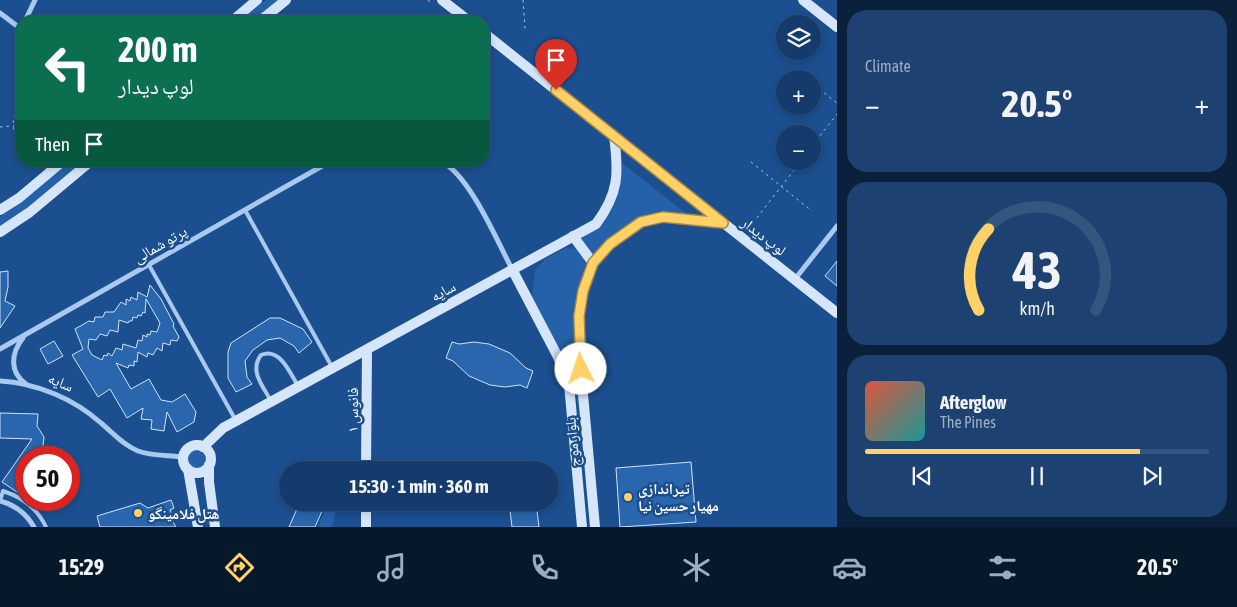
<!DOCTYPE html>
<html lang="en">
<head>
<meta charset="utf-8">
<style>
  :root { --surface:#143b6b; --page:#1d4271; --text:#f1f3f6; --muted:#9dadc1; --line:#33557e; --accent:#ffd166 }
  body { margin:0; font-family:"Asap Condensed","Noto Naskh Arabic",sans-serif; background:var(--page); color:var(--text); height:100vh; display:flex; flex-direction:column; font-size:19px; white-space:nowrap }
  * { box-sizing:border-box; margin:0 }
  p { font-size:16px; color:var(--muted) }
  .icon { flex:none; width:28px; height:28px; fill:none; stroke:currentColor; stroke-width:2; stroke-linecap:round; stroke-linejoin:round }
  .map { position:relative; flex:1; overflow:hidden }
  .drawer { display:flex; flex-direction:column; gap:10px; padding:10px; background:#0b203b; width:400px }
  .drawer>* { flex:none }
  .top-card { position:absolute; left:15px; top:15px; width:475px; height:152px; border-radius:20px; box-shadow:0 2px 8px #0003,0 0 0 1px var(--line); background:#0b6e4f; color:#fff; overflow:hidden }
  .buttons { position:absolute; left:776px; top:15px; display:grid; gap:10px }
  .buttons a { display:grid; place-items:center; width:45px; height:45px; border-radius:50%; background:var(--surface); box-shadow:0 2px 8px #0003,0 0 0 1px var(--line); font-size:25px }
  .speed { position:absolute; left:15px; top:446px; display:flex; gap:10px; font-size:25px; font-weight:700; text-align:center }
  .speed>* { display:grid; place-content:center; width:65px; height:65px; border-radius:50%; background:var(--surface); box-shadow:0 2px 8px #0003,0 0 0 1px var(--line); line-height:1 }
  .speed .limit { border:8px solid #d22; background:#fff; color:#111 }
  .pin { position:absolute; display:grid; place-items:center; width:42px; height:42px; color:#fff; margin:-51px -21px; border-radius:50% 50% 50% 0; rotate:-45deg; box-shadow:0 0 5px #0007 }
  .pin .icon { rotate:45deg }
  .me { position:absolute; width:55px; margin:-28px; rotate:356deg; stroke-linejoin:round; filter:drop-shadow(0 0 4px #0008) }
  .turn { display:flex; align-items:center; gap:18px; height:105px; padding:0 20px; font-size:22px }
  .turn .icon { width:65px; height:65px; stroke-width:2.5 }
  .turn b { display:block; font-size:35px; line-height:42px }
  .then { display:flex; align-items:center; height:48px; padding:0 20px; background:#0003; gap:10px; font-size:19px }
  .big { font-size:38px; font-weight:700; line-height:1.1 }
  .drawer .card { flex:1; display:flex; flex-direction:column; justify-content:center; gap:8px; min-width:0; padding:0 18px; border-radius:20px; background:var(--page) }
  .drawer .dial { align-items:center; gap:0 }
  .dial svg { height:130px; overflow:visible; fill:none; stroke:var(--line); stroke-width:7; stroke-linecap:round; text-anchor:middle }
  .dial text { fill:var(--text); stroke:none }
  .song { display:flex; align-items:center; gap:15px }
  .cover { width:60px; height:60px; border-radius:8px; background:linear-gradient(135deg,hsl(10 70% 55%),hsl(180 70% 35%)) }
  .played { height:5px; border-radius:2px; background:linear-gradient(90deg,var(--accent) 80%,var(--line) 80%) }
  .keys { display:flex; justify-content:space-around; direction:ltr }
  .heat { display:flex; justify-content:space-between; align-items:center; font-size:28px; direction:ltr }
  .trip { position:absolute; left:279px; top:461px; width:280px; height:50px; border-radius:25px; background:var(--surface); box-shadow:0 2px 8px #0003,0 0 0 1px var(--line); font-weight:700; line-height:50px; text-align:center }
  .menu { display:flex; height:80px; justify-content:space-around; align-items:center; background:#08182b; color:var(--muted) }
  .menu .icon { width:35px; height:35px }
  .menu .on { color:var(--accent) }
  .menu b { font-size:22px; color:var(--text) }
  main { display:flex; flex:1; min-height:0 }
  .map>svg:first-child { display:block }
</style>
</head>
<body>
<main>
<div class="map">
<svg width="837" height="527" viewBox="0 0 837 527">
  <rect width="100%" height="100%" fill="#1b4f8f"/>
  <!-- green -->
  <g fill="#2461a8">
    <path d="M 266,0 L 278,0 L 252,21 L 240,21 Z"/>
    <path d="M 71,161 L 80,161 L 79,164 L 27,208 L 0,226 L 0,217 L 22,202 Z"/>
    <path d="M 622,163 L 688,215 L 629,226 L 617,233 L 594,259 L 579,241 C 613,216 619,206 622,163 Z"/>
    <path d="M 565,248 L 578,249 L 586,261 L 574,315 L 583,433 L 575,389 L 570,372 L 532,297 L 535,270 L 545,259 Z"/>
    <circle cx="197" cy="459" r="10"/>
    <path d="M 328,503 L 341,503 L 337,507 L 332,527 L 318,527 Z"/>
  </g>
  <!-- building -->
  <g fill="#2a66ad" stroke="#cfe3fa" fill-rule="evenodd">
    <path d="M 837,261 L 837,286 L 825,276 Z"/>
    <path d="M 8,271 L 8,287 L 5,301 L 15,306 L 0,328 L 0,272 Z"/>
    <path d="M 150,285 L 161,299 L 174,324 L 173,326 L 179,337 L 177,341 L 171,340 L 170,345 L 163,343 L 162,351 L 157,348 L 153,355 L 148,353 L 147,357 L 138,352 L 137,362 L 134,361 L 134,366 L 129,365 L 128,368 L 116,363 L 131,389 L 149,379 L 161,400 L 172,402 L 185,394 L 196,412 L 194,422 L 177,432 L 167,412 L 164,431 L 151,429 L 152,420 L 141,419 L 143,408 L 127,418 L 110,389 L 98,397 L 72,355 L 83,349 L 75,329 L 89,321 L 94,322 L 95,317 L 103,317 L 105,312 L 114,312 L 121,302 L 126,305 L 126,299 L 130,301 L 131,297 L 137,300 L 138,292 L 147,297 ZM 146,299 L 160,323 L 157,332 L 151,331 L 150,335 L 147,334 L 147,337 L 143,335 L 142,341 L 138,340 L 136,348 L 123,344 L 122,350 L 116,348 L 112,356 L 108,353 L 107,356 L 104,355 L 102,360 L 92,355 L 88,348 L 89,339 L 96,340 L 100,334 L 107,336 L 110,330 L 118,332 L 119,320 L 128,323 L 129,321 L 132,321 L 133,317 L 137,318 L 138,315 L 141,316 L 143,312 L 145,313 Z"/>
    <path d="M 270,318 L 280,318 L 303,329 L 312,342 L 299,353 L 294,346 L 280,338 L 267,340 L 253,350 L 245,361 L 247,377 L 252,384 L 236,392 L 228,378 L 228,352 L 231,343 Z"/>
    <path d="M 54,341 L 63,356 L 48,364 L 40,349 Z"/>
    <path d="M 452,342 L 459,344 L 474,342 L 489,344 L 510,353 L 526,368 L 533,371 L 527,388 L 520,385 L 505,387 L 490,385 L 469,376 L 453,361 L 446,358 Z"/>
    <path d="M 0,413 L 38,414 L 37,426 L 44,437 L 43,446 L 50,450 L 45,458 L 26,458 L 26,484 L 20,494 L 2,482 L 32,439 L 0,438 Z"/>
    <path d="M 691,462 L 696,522 L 620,527 L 616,468 Z"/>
    <path d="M 171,500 L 174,508 L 170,510 L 174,518 L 171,519 L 176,527 L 100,527 L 97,516 L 140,503 L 148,508 Z"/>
    <path d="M 300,502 L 326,502 L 315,527 L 289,527 Z"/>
    <path d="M 509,502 L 536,502 L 539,527 L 512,527 Z"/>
  </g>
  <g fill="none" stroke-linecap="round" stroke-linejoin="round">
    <!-- path -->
    <g stroke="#a9c9ee" stroke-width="1" stroke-dasharray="2.5 4" stroke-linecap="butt">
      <path d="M 428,0 L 433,4"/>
      <path d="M 523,0 L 525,29"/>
      <path d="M 814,85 L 837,103"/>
      <path d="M 17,108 C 11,121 12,132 20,143"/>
      <path d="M 0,127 L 21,125"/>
      <path d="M 812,146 L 837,114"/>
      <path d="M 812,148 L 822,156"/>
      <path d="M 751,162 L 812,211"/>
      <path d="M 749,228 L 801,161"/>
    </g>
    <!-- lane -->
    <g stroke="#a9c9ee" stroke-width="4">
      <path d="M 245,210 L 332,367"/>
      <path d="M 149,265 L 235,419"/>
      <path d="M 271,401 C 263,386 249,371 261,355 C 280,347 290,373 298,386"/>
      <path d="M 0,501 L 3,491 C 22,497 37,508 46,527"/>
    </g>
    <!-- street -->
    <g stroke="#a9c9ee" stroke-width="5">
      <path d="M 0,13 L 21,29"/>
      <path d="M 25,21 L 35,0"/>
      <path d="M 441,161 C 470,176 496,239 512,269"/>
      <path d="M 795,279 L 837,226"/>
      <path d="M 23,338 C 11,353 9,372 26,384"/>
      <path d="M 0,349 L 331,161"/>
      <path d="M 0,381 C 37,383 74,399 101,423 C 113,433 123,445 138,451 C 151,456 169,455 183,457"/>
      <path d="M 0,501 C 15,505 26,513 34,527"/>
    </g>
    <!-- secondary -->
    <g stroke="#d6e6fa" stroke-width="10">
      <path d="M 442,0 L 469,21"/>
      <path d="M 803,0 L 837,27"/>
      <path d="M 232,21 L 257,0"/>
      <path d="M 260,21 L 286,0"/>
      <path d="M 484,33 L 837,313"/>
      <path d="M 0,210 L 19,198 L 63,161"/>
      <path d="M 0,232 L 30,212 L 91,161"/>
      <path d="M 573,236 L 593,263"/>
      <path d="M 512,269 L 558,357 L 569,384 L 582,527"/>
      <circle cx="197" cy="459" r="14"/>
      <path d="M 203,447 L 223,428 L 596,224 C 619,193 619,174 614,136"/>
      <path d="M 209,465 L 209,482 L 215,527"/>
      <path d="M 188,469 L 198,527"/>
      <path d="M 366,470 L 367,351"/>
      <path d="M 366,527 L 366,502"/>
      <path d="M 595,527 L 579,350 L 579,316 L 583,291 L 593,263 L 610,244 L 641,222 L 663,217 L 721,222"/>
    </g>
  </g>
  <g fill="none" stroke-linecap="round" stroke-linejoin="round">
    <!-- route casing -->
    <g stroke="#a68842" stroke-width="12">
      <path id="route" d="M 556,90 L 723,223 L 663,217 L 641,222 L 610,244 L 593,263 L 583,291 L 579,316 L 581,369"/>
    </g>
    <!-- route -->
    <use href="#route" stroke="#ffd166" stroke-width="9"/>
  </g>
  <!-- markers -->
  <g fill="#ffd166" stroke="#1b4f8f" stroke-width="2">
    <circle cx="628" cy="497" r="5"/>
    <circle cx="138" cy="513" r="5"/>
  </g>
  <g text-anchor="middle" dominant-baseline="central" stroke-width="5" stroke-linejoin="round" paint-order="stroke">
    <!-- street labels -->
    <g font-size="15" fill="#fff" stroke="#1b4f8f">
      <text transform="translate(764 236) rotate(38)">لوپ دیدار</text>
      <text transform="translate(160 244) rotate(-30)">پرتو شمالی</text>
      <text transform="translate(443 291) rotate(-29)">سایه</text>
      <text transform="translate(61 382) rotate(23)">سایه</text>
      <text transform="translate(352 410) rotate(-90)">فانوس ۱</text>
      <text transform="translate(572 442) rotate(-95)">بلوار موج</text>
    </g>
    <!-- poi labels -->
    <g font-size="15" font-weight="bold" fill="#fff" stroke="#1b4f8f" text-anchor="start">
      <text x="638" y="488">تیراندازی<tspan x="638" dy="17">مهیار حسین نیا</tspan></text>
      <text x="148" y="513">هتل فلامینگو</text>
    </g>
  </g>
</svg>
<div class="buttons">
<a><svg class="icon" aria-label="layers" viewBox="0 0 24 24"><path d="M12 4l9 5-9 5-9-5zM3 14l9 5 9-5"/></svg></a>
<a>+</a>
<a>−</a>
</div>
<div class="speed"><div class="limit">50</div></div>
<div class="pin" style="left:556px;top:90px;background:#d93025"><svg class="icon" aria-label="arrive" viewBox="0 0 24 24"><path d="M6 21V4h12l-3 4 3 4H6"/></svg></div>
<svg class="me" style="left:581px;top:369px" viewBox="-20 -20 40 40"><circle r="19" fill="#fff"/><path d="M0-13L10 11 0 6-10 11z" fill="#ffd166"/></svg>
<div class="trip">15:30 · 1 min · 360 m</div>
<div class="top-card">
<div class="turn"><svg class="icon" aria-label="left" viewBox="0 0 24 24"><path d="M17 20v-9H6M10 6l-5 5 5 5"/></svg><div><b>200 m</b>لوپ دیدار</div></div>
<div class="then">Then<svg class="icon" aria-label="arrive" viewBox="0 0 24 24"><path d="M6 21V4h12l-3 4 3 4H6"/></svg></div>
</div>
</div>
<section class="drawer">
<div class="card"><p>Climate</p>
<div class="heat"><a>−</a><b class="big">20.5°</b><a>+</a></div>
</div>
<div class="card dial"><svg viewBox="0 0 100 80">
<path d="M14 69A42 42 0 1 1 86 69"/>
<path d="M14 69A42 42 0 0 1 20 19" stroke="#ffd166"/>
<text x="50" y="56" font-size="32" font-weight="700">43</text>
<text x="50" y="72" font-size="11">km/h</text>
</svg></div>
<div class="card">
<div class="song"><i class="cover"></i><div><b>Afterglow</b><p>The Pines</p></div></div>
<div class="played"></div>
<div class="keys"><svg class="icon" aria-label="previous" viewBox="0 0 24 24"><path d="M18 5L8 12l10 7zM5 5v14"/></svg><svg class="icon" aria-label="pause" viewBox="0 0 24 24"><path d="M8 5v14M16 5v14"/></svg><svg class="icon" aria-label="next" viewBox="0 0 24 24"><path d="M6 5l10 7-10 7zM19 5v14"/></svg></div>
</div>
</section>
</main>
<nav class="menu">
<b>15:29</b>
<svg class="icon on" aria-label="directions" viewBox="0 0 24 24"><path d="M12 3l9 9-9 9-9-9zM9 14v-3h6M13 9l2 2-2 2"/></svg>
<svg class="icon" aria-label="music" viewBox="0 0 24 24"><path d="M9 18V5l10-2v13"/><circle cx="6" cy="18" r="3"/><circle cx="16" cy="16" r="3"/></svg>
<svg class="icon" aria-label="phone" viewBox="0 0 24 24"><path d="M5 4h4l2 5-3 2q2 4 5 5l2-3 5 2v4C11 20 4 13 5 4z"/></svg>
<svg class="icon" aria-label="climate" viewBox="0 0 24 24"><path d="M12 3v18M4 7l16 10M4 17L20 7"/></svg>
<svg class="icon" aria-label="car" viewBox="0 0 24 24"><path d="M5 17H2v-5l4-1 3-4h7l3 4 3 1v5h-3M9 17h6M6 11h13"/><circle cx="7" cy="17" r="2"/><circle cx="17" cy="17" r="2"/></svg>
<svg class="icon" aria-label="filters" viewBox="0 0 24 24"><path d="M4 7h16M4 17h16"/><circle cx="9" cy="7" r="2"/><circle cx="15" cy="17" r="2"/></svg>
<b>20.5°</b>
</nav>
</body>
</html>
